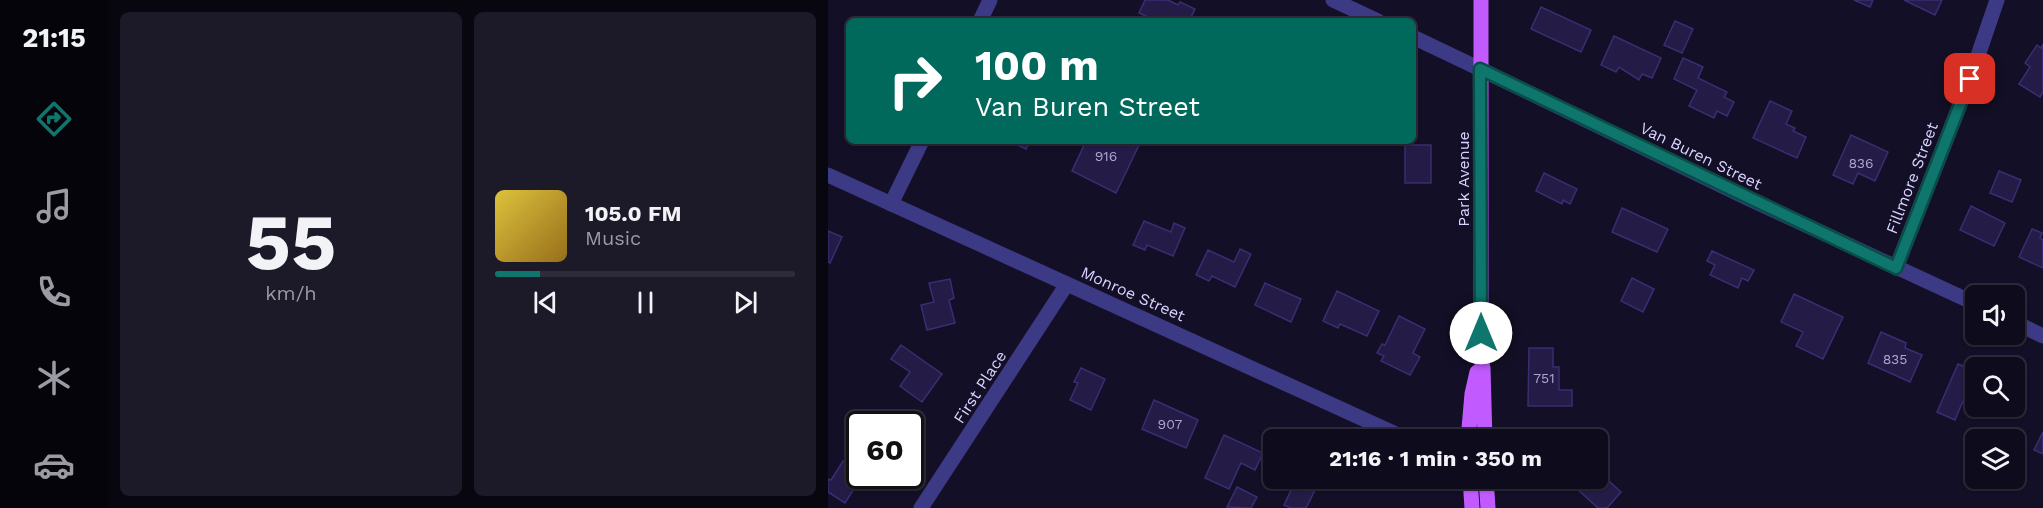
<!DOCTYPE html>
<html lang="en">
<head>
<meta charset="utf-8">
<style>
  :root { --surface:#0e0b1c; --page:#1c1929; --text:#f1f3f6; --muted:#9b9ba3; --line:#2e2b3b; --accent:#0f766e }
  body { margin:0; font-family:"Work Sans",sans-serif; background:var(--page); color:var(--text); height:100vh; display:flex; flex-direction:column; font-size:22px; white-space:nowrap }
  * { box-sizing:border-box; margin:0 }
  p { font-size:20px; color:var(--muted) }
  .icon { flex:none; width:33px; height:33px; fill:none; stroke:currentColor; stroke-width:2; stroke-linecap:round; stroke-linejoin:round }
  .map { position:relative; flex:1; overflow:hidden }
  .details { display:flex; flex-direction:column; gap:12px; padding:12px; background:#08060f; width:720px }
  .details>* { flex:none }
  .hud { position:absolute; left:18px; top:18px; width:570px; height:126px; border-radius:9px; box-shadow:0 2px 4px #0004,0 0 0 2px var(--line); background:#00695c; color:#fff; overflow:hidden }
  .tools { position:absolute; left:1137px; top:285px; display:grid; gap:12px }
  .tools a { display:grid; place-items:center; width:60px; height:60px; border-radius:9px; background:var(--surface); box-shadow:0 2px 4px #0004,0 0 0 2px var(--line); font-size:30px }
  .speed { position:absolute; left:18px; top:411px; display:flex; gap:12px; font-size:30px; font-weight:700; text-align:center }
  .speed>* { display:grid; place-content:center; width:78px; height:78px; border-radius:50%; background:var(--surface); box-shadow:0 2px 4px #0004,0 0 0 2px var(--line); line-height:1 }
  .speed .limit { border:3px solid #111; border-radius:9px; background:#fff; color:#111 }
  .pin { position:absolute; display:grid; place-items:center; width:51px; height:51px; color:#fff; margin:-26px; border-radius:12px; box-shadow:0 3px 9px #0006 }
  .me { position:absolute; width:66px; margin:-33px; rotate:0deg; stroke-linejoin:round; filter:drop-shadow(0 0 4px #0008) }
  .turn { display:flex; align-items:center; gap:21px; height:126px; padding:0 30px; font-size:27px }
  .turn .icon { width:78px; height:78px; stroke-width:2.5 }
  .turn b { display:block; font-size:42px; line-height:51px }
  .details .tile { flex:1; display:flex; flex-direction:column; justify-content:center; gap:9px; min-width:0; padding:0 21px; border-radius:9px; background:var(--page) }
  .details .dial { align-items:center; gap:0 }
  .dial b { font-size:78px; line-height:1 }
  .song { display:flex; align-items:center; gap:18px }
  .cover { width:72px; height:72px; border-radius:9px; background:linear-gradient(135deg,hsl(50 70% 55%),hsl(40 70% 35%)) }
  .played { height:6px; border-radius:3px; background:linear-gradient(90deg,var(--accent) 15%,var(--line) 15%) }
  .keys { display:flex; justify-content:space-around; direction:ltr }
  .details .tiles { flex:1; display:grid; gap:12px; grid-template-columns:repeat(2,1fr) }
  .trip { position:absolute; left:435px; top:429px; width:345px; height:60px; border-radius:9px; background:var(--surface); box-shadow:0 2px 4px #0004,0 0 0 2px var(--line); font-weight:700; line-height:60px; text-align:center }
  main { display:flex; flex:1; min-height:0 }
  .menu { display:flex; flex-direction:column; width:108px; justify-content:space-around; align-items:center; background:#06040b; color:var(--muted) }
  .menu .icon { width:42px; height:42px }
  .menu .selected { color:var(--accent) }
  .menu b { font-size:27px; color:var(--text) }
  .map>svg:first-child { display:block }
</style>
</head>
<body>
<main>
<nav class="menu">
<b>21:15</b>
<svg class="icon selected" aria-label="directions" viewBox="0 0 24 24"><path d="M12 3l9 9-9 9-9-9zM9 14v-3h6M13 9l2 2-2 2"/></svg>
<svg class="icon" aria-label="music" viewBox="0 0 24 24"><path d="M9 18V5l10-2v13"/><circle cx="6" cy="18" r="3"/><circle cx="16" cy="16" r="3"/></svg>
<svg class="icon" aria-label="phone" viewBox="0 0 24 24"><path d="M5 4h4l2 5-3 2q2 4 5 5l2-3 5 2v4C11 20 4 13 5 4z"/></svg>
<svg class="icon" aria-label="climate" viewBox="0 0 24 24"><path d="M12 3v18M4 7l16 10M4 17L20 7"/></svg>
<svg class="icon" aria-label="car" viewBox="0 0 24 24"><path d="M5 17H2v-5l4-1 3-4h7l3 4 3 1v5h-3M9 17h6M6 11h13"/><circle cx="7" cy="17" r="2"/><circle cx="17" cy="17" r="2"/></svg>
</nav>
<section class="details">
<div class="tiles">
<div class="tile dial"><b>55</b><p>km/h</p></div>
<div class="tile">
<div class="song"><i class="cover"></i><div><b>105.0 FM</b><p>Music</p></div></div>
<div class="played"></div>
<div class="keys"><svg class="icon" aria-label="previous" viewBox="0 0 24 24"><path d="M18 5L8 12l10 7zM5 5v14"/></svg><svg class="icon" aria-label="pause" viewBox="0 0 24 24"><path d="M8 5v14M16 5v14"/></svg><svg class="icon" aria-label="next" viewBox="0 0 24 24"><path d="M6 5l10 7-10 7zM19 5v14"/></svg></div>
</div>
</div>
</section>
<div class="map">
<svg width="1215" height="508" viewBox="0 0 1215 508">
  <rect width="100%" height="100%" fill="#130f26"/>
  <!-- building -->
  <g fill="#241b47" stroke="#3b2d73" stroke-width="1.5">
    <path d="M 317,0 L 340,0 L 350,5 L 352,2 L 367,9 L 361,21 L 328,21 L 311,13 Z"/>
    <path d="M 1026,0 L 1045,0 L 1042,7 Z"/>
    <path d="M 1076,0 L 1114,0 L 1107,15 Z"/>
    <path d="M 713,7 L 763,30 L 753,52 L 703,29 Z"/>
    <path d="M 847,21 L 865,29 L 854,53 L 836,45 Z"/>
    <path d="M 786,36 L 833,58 L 824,78 L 814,74 L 811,80 L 791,67 L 788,72 L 773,65 Z"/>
    <path d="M 1215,44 L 1215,92 L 1212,97 L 1191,84 L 1202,67 L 1197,63 L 1209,45 L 1213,48 Z"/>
    <path d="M 855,58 L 875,67 L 870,78 L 899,92 L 896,97 L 906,102 L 899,116 L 889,111 L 886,118 L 861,106 L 869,90 L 846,79 Z"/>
    <path d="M 942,101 L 964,111 L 958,124 L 967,128 L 965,131 L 978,137 L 969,158 L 925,138 Z"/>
    <path d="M 1023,135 L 1060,152 L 1047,181 L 1030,173 L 1025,184 L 1005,175 Z"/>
    <path d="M 181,141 L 202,141 L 198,149 Z"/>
    <path d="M 258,141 L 313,141 L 288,193 L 244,171 Z"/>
    <rect x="577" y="145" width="26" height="38"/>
    <path d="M 1171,171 L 1193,180 L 1184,202 L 1162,193 Z"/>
    <path d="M 716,173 L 749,189 L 742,204 L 735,200 L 734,204 L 708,191 Z"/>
    <path d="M 1143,206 L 1177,223 L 1166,246 L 1132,230 Z"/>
    <path d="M 794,208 L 840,229 L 829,252 L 784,232 Z"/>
    <path d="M 316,221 L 343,232 L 346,223 L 357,228 L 345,256 L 319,245 L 317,250 L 305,245 Z"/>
    <path d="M 1204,229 L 1214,233 L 1212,238 L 1215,240 L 1215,268 L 1191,257 Z"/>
    <path d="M 0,231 L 14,237 L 2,263 L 0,262 Z"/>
    <path d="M 412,249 L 423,254 L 407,287 L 384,276 L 381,281 L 368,275 L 380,250 L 406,262 Z"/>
    <path d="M 884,251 L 926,270 L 920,281 L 914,278 L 910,288 L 882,275 L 887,265 L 879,261 Z"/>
    <path d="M 804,278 L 826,289 L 815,312 L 793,301 Z"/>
    <path d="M 122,279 L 126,298 L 121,300 L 127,323 L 99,330 L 93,305 L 106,302 L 101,283 Z"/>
    <path d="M 437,283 L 473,299 L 463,322 L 427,305 Z"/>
    <path d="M 509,291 L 551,311 L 539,336 L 512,324 L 510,328 L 495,321 Z"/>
    <path d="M 966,294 L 1015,317 L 995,359 L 968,346 L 975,332 L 953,322 Z"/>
    <path d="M 571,316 L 597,329 L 585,353 L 592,357 L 582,375 L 553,361 L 556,356 L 549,353 L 554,344 L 557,345 Z"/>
    <path d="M 1053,332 L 1078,343 L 1077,348 L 1094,355 L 1082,382 L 1040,363 Z"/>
    <path d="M 73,345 L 114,374 L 94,402 L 72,386 L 82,372 L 63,359 Z"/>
    <path d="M 701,348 L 725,348 L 725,367 L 731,367 L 731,390 L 744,390 L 744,406 L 700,406 Z"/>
    <path d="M 1130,364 L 1148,371 L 1148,401 L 1137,396 L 1127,420 L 1109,412 Z"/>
    <path d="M 253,368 L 277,379 L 263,410 L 242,400 L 250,383 L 246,382 Z"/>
    <path d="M 326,400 L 370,420 L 358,448 L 314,429 Z"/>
    <path d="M 56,411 L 76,424 L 47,424 Z"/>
    <path d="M 32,418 L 41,424 L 32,424 L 32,438 L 22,431 Z"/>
    <path d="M 1215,432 L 1215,454 L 1206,450 Z"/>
    <path d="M 396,435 L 435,453 L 427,470 L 413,463 L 401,489 L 377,478 Z"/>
    <path d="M 15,461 L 32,472 L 32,476 L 34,476 L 17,503 L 0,492 L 0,479 L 3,480 Z"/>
    <path d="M 770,471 L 793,492 L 779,508 L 770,508 L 737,478 L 770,478 Z"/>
    <path d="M 464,478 L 483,478 L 491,482 L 478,508 L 463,508 L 456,505 L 464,488 L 460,486 Z"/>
    <path d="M 409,487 L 429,497 L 423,508 L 399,507 Z"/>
  </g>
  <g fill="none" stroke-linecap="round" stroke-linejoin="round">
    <!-- minor -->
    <g stroke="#3d3a85" stroke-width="15">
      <path d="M 505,0 L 550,21"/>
      <path d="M 152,21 L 162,0"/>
      <path d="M 585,37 L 652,69"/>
      <path d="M 63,204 L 94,141"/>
      <path d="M 1068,268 L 1142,79 L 1169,0"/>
      <path d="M 93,508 L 239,284"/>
    </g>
    <!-- tertiary -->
    <g stroke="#3d3a85" stroke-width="15">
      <path d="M 652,69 L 917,197 L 1148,304"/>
      <path d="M 0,175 L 568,434 L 598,440"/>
      <path d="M 1186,322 L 1215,336"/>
    </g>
    <!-- primary -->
    <g stroke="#c25bff" stroke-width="15">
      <path d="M 653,0 L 653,357 L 655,368 L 657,440"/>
      <path d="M 640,440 L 644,394 L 649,372"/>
      <path d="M 642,478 L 644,508"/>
      <path d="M 658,478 L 660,508"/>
    </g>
  </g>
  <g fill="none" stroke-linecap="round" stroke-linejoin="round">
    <!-- route casing -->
    <g stroke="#0a4d48" stroke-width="15">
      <path id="route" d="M 653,333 L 652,69 L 1068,268 L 1142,79"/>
    </g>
    <!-- route -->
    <use href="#route" stroke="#0f766e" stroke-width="10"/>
  </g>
  <g text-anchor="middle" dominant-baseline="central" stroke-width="6" stroke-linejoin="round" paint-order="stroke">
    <!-- number labels -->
    <g font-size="14" fill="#aca6d1">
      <text x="278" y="156">916</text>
      <text x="1033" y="163">836</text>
      <text x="1067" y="359">835</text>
      <text x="716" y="378">751</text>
      <text x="342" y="424">907</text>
    </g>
    <!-- street labels -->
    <g font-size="16" fill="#d9d4ff" stroke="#130f26">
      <text transform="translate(873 156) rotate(26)">Van Buren Street</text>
      <text transform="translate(1084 178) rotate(-69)">Fillmore Street</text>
      <text transform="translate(635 179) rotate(-90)">Park Avenue</text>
      <text transform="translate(305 294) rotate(24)">Monroe Street</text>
      <text transform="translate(152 387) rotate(-57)">First Place</text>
    </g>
  </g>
</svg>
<div class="tools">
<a><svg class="icon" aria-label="sound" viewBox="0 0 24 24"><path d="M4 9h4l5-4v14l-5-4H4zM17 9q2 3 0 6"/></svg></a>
<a><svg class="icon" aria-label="search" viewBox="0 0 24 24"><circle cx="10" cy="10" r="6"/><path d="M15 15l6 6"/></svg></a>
<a><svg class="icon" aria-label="layers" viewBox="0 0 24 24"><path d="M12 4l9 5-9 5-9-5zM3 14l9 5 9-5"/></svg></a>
</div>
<div class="speed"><div class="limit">60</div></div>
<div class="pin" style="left:1142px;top:79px;background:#d93025"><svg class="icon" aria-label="arrive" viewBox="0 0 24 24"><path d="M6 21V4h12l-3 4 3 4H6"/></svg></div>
<svg class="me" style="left:653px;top:333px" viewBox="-20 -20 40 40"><circle r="19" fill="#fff"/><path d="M0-13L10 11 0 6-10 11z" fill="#0f766e"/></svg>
<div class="trip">21:16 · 1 min · 350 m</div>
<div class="hud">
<div class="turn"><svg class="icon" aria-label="right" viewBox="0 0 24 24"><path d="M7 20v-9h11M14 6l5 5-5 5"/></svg><div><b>100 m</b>Van Buren Street</div></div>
</div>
</div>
</main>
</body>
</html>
